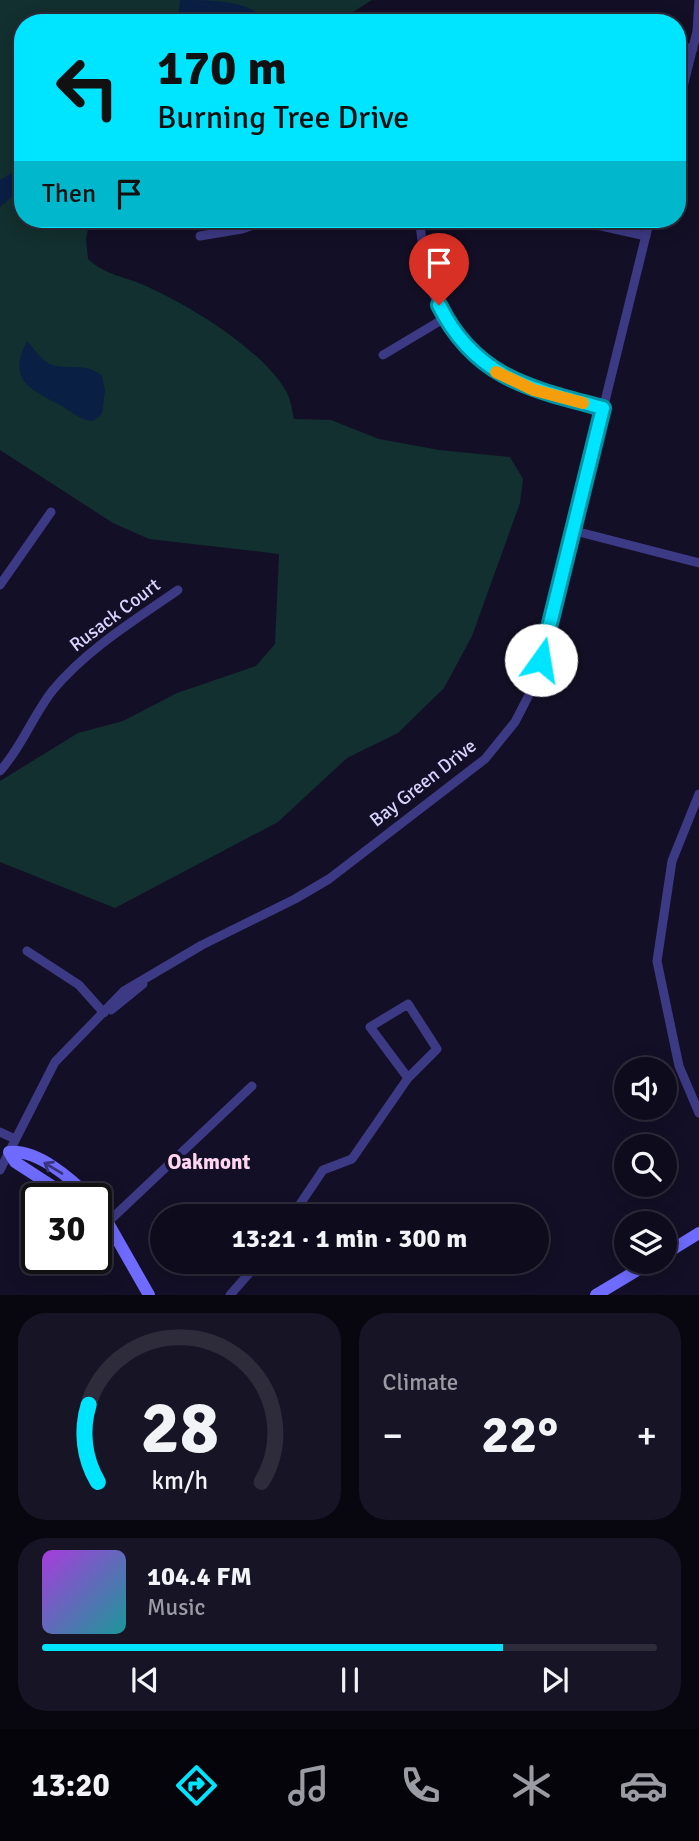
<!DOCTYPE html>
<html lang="en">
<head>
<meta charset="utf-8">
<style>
  :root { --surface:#0e0b1c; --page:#171425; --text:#f1f3f6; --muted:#9b9ba3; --line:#2e2b3b; --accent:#00e5ff }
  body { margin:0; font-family:Signika,sans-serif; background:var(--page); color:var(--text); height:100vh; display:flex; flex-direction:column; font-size:26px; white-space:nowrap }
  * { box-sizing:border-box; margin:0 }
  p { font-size:23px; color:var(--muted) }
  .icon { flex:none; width:38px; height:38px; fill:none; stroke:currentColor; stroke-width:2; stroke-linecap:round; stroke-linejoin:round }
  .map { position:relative; height:1295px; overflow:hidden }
  .side { display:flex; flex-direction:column; gap:18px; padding:18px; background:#08060f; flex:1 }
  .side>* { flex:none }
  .guide { position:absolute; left:14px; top:14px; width:672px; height:214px; border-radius:28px; box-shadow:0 4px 18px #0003,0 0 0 2px var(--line); background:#00e5ff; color:#111; overflow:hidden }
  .controls { position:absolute; left:614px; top:1057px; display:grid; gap:14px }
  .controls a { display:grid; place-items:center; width:63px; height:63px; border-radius:50%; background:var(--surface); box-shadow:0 4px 18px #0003,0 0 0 2px var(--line); font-size:35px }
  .speed { position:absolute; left:21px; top:1183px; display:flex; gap:14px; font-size:35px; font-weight:700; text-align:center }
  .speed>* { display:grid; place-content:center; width:91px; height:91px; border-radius:50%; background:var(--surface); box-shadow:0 4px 18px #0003,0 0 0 2px var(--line); line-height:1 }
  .speed .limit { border:4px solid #111; border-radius:10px; background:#fff; color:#111 }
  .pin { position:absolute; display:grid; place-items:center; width:60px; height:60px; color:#fff; margin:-72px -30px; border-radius:50% 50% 50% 0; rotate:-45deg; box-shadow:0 0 7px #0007 }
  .pin .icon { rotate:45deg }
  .me { position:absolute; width:77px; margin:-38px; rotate:13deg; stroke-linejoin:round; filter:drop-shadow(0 0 5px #0008) }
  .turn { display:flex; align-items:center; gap:24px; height:147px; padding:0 28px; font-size:32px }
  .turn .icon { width:91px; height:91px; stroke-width:2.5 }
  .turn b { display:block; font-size:49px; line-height:60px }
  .then { display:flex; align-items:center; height:66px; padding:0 28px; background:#0003; gap:14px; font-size:26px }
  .big { font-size:52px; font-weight:700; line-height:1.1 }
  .side .widget { flex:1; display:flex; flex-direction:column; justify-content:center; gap:10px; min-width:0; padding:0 24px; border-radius:28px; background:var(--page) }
  .side .dial { align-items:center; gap:0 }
  .dial svg { height:182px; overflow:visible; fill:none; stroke:var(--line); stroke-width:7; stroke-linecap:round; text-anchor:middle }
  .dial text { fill:var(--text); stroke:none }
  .song { display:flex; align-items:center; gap:21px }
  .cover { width:84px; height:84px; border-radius:10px; background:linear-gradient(135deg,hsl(280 70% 55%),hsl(180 70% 35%)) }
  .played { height:7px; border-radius:4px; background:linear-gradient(90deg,var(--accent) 75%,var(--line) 75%) }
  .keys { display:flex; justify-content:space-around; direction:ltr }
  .heat { display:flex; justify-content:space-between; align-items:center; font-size:38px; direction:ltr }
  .side .tiles { flex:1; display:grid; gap:18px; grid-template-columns:1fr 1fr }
  .widget:last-child { grid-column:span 2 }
  .trip { position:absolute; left:150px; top:1204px; width:399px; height:70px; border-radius:35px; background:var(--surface); box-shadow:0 4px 18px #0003,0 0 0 2px var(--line); font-weight:700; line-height:70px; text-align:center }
  .tabs { display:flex; height:112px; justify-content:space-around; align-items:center; background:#06040b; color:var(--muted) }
  .tabs .icon { width:49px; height:49px }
  .tabs .on { color:var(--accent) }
  .tabs b { font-size:32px; color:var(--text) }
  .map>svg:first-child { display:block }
</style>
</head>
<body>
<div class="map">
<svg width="699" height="1295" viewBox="0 0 699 1295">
  <rect width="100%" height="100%" fill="#130f26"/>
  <!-- green -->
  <path fill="#12302f" d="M 0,0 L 372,0 L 336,23 L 23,23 L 23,219 L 90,219 L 86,239 L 88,259 C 107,276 124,276 146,286 C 189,305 265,351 287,393 C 291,400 292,411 294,419 L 331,420 L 379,439 L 439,450 L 510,457 L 523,479 L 520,503 L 472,636 L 444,688 L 398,733 L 347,758 L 278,822 L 115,908 L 0,862 L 0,781 L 78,733 L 123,721 L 177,693 L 256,666 L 275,644 L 279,554 L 149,539 L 113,523 L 0,450 Z"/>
  <!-- water -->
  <g fill="#0a1f44">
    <path d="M 180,0 C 211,0 254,0 266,23 L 178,23 Z"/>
    <path d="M 23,166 L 23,187 L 0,207 L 0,180 Z"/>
    <path d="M 27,341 C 34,348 41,361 52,365 C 71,370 86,362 102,376 L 105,391 L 102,414 L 93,421 L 86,420 C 77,417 70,411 62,406 C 32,390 6,381 27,341 Z"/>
  </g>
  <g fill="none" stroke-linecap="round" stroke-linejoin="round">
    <!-- street -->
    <g stroke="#3d3a85" stroke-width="9">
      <path d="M 677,45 L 693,49"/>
      <path d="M 677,111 L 697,31 L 699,0"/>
      <path d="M 419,219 C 422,236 423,255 427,272 C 450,369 519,386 603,408"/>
      <path d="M 570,219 L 646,236"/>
      <path d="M 200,236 L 242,229 L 270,219"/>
      <path d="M 383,355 L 445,318"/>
      <path d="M 571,530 L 699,563"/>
      <path d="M 0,585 L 51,512"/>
      <path d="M 0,771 C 22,747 33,715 53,690 C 87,649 135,620 178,590"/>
      <path d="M 699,794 L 672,861 L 657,961 L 679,1066 L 699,1113"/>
      <path d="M 27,951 L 79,985 L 104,1013"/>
      <path d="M 111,1010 L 143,984"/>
      <path d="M 0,1132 L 15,1139"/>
      <path d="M 0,1170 L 55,1062 L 124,991 L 202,945 L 295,899 L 329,879 L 485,759 L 515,722 L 532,689 L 541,660 L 650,219"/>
      <path d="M 292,1216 L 323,1170 L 352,1159 L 408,1078 L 437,1049 L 408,1004 L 370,1027 L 408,1078"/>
      <path d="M 107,1223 L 252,1086"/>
      <path d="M 230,1295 L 259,1262"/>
    </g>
    <!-- secondary -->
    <g stroke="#6f6bff" stroke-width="12">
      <path d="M 72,1199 L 15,1162 L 9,1152 C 38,1149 71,1179 92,1199"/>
      <path d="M 96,1202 L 149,1295"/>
      <path d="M 665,1254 L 699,1233"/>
      <path d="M 596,1295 L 651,1262"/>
    </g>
  </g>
  <!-- one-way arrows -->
  <defs><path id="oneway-shaft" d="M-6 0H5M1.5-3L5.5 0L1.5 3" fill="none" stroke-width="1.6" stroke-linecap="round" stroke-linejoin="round" transform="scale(1.75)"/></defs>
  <use stroke="#38347d" href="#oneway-shaft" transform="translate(53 1168) rotate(-149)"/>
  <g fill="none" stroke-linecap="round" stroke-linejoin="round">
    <!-- route casing -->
    <g stroke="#0095a6" stroke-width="18">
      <path id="route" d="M 439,305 C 475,378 531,389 603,408 L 541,660"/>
    </g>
    <!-- route -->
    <use href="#route" stroke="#00e5ff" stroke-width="12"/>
    <!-- slow -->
    <path stroke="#f59e0b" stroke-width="12" d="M 496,372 L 534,390 L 583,403"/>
  </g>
  <g text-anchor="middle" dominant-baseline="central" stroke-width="7" stroke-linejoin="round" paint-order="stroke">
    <!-- street labels -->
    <g font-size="19" fill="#d9d4ff" stroke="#130f26">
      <text transform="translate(115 615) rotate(-37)">Rusack Court</text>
      <text transform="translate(423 783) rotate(-38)">Bay Green Drive</text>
    </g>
    <!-- neighbourhood labels -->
    <g font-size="21" font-weight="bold" fill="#ffd6f0" stroke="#130f26">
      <text x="209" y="1162">Oakmont</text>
    </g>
  </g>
</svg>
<div class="controls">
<a><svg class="icon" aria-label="sound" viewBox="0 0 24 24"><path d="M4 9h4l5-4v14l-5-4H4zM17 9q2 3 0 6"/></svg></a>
<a><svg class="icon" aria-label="search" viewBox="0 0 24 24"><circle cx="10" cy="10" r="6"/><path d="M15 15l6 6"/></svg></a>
<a><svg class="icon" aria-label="layers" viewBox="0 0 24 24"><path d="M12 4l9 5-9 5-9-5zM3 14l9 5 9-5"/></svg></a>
</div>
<div class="speed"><div class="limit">30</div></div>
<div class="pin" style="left:439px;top:305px;background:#d93025"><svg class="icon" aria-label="arrive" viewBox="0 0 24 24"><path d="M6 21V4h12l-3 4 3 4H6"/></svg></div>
<svg class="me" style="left:541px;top:660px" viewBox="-20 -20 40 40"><circle r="19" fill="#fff"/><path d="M0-13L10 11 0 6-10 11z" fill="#00e5ff"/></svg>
<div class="trip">13:21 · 1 min · 300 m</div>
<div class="guide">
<div class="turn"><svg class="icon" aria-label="left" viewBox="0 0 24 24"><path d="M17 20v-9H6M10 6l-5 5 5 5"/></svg><div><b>170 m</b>Burning Tree Drive</div></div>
<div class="then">Then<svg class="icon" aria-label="arrive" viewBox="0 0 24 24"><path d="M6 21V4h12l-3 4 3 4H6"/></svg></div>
</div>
</div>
<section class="side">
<div class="tiles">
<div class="widget dial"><svg viewBox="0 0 100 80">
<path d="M14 69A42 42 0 1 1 86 69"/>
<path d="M14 69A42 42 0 0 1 10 35" stroke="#00e5ff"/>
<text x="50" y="56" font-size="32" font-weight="700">28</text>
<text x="50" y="72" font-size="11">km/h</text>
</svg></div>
<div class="widget"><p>Climate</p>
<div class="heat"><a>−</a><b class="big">22°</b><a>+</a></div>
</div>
<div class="widget">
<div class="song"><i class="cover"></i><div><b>104.4 FM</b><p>Music</p></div></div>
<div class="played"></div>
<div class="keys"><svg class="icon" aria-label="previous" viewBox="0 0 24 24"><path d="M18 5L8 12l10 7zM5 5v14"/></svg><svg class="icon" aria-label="pause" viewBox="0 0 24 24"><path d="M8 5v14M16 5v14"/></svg><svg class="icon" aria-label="next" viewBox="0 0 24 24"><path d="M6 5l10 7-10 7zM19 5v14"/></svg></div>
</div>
</div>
</section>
<nav class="tabs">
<b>13:20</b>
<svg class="icon on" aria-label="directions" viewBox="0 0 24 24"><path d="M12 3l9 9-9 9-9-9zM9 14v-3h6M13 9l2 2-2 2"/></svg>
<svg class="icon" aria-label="music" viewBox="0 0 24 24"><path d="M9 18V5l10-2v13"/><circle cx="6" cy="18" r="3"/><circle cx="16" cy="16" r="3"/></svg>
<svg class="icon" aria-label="phone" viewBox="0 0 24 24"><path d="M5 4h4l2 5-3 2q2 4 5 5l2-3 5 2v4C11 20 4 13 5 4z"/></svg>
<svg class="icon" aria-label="climate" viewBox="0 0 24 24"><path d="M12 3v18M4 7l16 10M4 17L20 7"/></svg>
<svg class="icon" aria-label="car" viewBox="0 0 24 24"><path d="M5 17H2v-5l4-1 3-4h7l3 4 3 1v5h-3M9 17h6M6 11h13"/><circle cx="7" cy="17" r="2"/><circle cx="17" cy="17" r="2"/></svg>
</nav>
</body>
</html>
